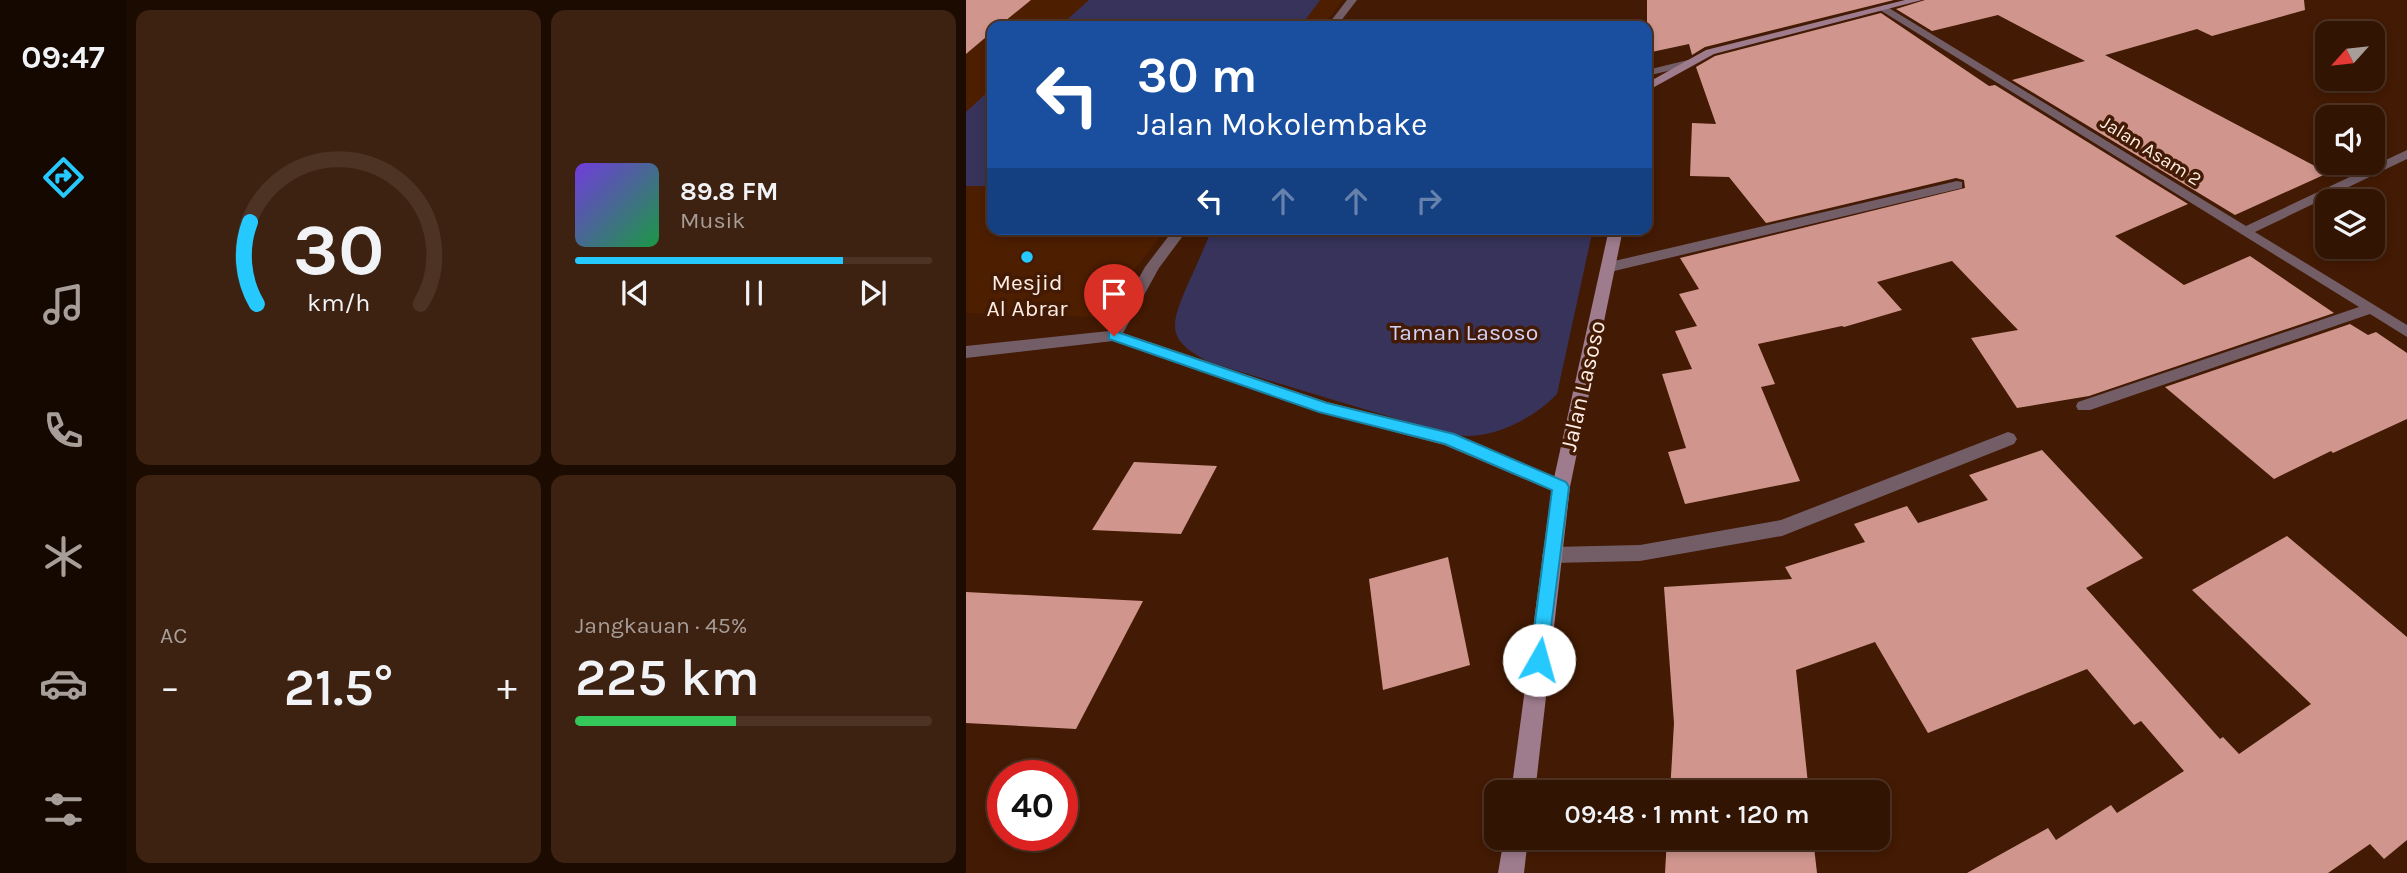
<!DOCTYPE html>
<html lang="id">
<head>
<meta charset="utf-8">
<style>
  :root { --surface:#321402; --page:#3d2111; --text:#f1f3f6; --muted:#a89e99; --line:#4d3324; --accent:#26c9fe }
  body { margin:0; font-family:Karla,sans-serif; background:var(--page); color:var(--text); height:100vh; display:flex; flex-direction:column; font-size:26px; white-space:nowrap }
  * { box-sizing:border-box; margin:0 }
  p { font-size:23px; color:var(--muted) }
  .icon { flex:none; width:38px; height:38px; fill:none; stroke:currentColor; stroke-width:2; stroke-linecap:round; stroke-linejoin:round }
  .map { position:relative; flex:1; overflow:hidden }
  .details { display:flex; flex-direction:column; gap:10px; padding:10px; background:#1c0b01; width:840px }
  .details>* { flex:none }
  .banner { position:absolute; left:21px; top:21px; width:665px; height:214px; border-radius:14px; box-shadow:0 4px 10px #0003,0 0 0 2px var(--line); background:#1a4fa0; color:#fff; overflow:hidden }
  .needle { width:46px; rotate:243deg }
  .tools { position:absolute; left:1349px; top:21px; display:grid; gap:14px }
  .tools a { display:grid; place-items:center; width:70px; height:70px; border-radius:14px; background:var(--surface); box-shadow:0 4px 10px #0003,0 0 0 2px var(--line); font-size:35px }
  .speed { position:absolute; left:21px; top:760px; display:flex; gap:14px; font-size:35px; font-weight:700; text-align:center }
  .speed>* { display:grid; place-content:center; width:91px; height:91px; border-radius:50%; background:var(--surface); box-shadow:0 4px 10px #0003,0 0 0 2px var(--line); line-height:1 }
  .speed .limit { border:10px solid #d22; background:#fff; color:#111 }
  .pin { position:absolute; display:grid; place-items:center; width:60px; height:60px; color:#fff; margin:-72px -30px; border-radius:50% 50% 50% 0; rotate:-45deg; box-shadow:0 0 7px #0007 }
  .pin .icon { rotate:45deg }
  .me { position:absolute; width:77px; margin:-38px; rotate:7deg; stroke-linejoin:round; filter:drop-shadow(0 0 5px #0008) }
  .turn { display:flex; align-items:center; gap:24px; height:147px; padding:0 35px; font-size:32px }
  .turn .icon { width:91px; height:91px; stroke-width:2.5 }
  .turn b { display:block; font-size:49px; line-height:60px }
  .lanes { display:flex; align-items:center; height:66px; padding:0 35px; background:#0003; justify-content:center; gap:35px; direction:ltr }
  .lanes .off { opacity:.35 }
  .big { font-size:52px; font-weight:600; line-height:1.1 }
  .details .card { flex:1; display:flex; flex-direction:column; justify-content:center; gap:10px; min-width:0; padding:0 24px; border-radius:14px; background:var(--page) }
  .details .dial { align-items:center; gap:0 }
  .dial svg { height:182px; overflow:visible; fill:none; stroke:var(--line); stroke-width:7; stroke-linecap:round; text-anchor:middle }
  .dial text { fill:var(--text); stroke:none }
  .song { display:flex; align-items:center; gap:21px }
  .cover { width:84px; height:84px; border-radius:10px; background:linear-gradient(135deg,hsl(260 70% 55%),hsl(140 70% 35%)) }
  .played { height:7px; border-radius:4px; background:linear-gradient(90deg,var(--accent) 75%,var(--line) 75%) }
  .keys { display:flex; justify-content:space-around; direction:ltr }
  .heat { display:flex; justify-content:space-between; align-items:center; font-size:38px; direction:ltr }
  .charge { height:10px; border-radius:5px; background:linear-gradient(90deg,#34c759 45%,var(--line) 0) }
  .details .tiles { flex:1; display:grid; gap:10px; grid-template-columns:repeat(2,1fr) }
  .trip { position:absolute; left:518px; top:780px; width:406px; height:70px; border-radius:14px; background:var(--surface); box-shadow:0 4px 10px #0003,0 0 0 2px var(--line); font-weight:600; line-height:70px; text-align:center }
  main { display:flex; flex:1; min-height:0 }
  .tabs { display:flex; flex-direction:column; width:126px; justify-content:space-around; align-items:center; background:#140801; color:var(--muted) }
  .tabs .icon { width:49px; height:49px }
  .tabs .current { color:var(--accent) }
  .tabs b { font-size:32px; color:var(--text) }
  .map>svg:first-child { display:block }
</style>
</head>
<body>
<main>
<nav class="tabs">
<b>09:47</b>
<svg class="icon current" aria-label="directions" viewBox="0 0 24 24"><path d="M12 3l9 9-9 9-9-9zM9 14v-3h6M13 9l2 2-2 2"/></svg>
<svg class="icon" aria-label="music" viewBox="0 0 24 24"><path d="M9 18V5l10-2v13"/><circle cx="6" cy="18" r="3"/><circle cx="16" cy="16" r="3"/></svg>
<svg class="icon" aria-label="phone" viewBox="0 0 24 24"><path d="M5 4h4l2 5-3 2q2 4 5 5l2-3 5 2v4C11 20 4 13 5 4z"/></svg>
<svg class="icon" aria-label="climate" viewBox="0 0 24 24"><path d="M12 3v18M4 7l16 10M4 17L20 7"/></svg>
<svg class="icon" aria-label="car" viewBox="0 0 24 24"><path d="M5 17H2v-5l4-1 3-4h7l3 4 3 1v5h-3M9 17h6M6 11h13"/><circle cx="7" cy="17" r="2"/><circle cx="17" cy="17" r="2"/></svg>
<svg class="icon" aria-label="filters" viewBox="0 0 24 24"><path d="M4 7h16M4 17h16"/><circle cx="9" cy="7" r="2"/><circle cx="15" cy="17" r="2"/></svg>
</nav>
<section class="details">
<div class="tiles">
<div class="card dial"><svg viewBox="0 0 100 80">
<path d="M14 69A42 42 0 1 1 86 69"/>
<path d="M14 69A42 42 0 0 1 11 33" stroke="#26c9fe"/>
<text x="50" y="56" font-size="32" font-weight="700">30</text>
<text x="50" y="72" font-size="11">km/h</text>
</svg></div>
<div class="card">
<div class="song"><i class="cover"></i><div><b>89.8 FM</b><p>Musik</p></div></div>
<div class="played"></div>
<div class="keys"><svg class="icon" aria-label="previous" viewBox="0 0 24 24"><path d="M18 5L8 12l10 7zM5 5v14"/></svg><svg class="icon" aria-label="pause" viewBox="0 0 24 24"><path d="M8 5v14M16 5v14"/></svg><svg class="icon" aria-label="next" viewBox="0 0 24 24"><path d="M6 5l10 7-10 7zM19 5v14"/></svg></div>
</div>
<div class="card"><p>AC</p>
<div class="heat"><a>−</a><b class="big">21.5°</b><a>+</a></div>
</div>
<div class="card"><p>Jangkauan · 45%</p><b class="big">225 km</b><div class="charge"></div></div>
</div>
</section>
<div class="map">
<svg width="1441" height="873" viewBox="0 0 1441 873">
  <rect width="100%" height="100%" fill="#431a03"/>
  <!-- built -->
  <path fill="#4e1e01" d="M 0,0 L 377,0 L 357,26 L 26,26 L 26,229 L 200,229 L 132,317 L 0,313 Z"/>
  <!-- green -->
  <g fill="#37335b">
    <path d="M 123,0 L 354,0 L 335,26 L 94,26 Z"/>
    <path d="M 26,88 L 26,186 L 0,186 L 0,112 Z"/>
    <path d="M 246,229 L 627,229 L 591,394 C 569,417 533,436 501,436 C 476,435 451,424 428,418 C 366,400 304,381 243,362 C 200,340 204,326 221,286 C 230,267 238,248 246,229 Z"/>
  </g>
  <!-- building -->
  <g fill="#d0968e">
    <path d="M 0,0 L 65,0 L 33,26 L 26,26 L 26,32 L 0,54 Z"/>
    <path d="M 681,0 L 928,0 L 739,47 L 726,55 L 723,44 L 681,53 Z"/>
    <path d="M 959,0 L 1338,0 L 1339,10 L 1246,36 L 1231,29 L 1136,56 L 1139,55 L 1362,173 L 1269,215 L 1046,80 L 1119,61 L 1032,15 L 966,31 L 930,9 Z"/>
    <path d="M 915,13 L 1023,86 L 1029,85 L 1222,204 L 1149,236 L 1218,285 L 1284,256 L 1368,313 L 1123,396 L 1051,408 L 1005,338 L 1052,330 L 986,261 L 911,282 L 936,310 L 878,327 L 876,326 L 792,344 L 809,384 L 795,387 L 834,481 L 719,504 L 702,452 L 720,448 L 696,374 L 726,369 L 709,331 L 731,326 L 713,294 L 733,289 L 714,258 L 999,188 L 998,180 L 990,178 L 800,223 L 763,177 L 724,176 L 726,123 L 750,124 L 730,67 L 749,56 Z"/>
    <path d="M 1384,324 L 1402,335 L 1410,332 L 1441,353 L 1441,419 L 1367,453 L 1365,451 L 1308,479 L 1199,387 Z"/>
    <path d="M 1076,450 L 1177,558 L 1120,588 L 1254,739 L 1257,737 L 1273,754 L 1345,704 L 1226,590 L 1321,536 L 1441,637 L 1441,840 L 1418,859 L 1404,844 L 1362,873 L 1001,873 L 1082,828 L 1090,840 L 1145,805 L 1151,813 L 1218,771 L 1175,721 L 1168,725 L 1121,669 L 962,733 L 909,642 L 830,670 L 843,793 L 704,793 L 708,723 L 698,587 L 826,579 L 819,567 L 899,542 L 888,524 L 941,506 L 952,523 L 1022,500 L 1003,475 Z"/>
    <path d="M 168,462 L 251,466 L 215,534 L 126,530 Z"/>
    <path d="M 482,557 L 504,665 L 417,690 L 403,579 Z"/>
    <path d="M 0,592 L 177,601 L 110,729 L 0,723 Z"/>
    <path d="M 701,838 L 847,838 L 851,873 L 699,873 Z"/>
  </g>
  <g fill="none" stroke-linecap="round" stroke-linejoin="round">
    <!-- street -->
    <g fill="#735e68" fill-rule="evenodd">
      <path d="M 381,0 L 391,0 L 371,26 L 361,26 Z"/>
      <path d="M 918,5 L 1280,226 L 1441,150 L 1441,159 L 1289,232 L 1441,325 L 1441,337 L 1404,314 L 1124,410 L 1112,410 L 1110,406 L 1112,402 L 1393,307 L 914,10 L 913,8 Z"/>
      <path d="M 722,60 L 726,61 L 726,65 L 681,76 L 681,70 Z"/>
      <path d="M 991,181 L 996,182 L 996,188 L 644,272 L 637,267 L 644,262 Z"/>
      <path d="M 208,229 L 222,229 L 193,268 L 157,333 L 361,402 L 488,434 L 601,482 L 604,487 L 601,492 L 595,494 L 589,492 L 478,445 L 353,412 L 147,341 L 0,358 L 0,346 L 143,331 L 179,267 Z"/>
      <path d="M 1042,432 L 1048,434 L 1051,439 L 1048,444 L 816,536 L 674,561 L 586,563 L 579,561 L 576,555 L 579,549 L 586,547 L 674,545 L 815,520 Z"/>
    </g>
    <!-- secondary -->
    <g fill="#9e7c8d" fill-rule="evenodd">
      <path d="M 939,0 L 956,0 L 748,54 L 681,91 L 681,83 L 740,50 Z"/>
      <path d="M 643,229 L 657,229 L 604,487 L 569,793 L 545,793 L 586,487 Z"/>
      <path d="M 538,838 L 562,838 L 558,873 L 532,873 Z"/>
    </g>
  </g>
  <!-- route -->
  <path fill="#26c9fe" stroke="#1983a5" stroke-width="2" d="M 148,331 L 361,403 L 488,434 L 600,482 L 603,487 L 580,666 L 573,669 L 566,666 L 564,660 L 586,490 L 479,444 L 353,412 L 143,339 L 143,332 Z"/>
  <!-- markers -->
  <circle fill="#26c9fe" stroke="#431a03" stroke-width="2.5" cx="61" cy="257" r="7"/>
  <g text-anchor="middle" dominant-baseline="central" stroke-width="7" stroke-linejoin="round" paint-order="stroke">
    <!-- far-street labels -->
    <g font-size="19" fill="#feede5" stroke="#431a03">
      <text transform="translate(1185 151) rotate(32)">Jalan Asam 2</text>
    </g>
    <!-- poi labels -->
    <g font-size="23" fill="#feede5" stroke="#431a03">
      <text x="61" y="282">Mesjid<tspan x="61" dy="26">Al Abrar</tspan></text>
    </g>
    <!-- park labels -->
    <g font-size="23" fill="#d4d2f9" stroke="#431a03">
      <text x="498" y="332">Taman Lasoso</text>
    </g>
    <!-- street labels -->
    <g font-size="23" fill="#feede5" stroke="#431a03">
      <text transform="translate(617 386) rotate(-77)">Jalan Lasoso</text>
    </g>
  </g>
</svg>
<div class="tools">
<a><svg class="needle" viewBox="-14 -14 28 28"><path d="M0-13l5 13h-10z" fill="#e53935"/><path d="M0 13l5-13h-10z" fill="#a89e99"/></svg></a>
<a><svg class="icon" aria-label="sound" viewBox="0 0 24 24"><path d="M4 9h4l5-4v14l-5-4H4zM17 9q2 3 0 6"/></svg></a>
<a><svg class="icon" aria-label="layers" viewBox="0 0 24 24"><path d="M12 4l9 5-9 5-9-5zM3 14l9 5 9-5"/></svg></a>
</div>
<div class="speed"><div class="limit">40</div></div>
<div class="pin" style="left:148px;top:336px;background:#d93025"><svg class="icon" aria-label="arrive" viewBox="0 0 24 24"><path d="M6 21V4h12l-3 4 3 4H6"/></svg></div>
<svg class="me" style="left:573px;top:660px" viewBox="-20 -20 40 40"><circle r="19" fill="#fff"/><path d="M0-13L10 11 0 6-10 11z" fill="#26c9fe"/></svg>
<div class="trip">09:48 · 1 mnt · 120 m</div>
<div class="banner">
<div class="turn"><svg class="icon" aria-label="left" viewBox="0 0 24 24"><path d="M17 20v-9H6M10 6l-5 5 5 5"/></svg><div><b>30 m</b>Jalan Mokolembake</div></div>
<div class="lanes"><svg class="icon" aria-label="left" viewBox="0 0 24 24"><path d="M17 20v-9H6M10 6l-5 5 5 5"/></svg><svg class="icon off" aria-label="ahead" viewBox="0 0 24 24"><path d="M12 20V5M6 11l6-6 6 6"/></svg><svg class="icon off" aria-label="ahead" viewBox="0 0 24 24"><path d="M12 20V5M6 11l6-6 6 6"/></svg><svg class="icon off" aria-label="right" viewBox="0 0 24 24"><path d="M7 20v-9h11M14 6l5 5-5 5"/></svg></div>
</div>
</div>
</main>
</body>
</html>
